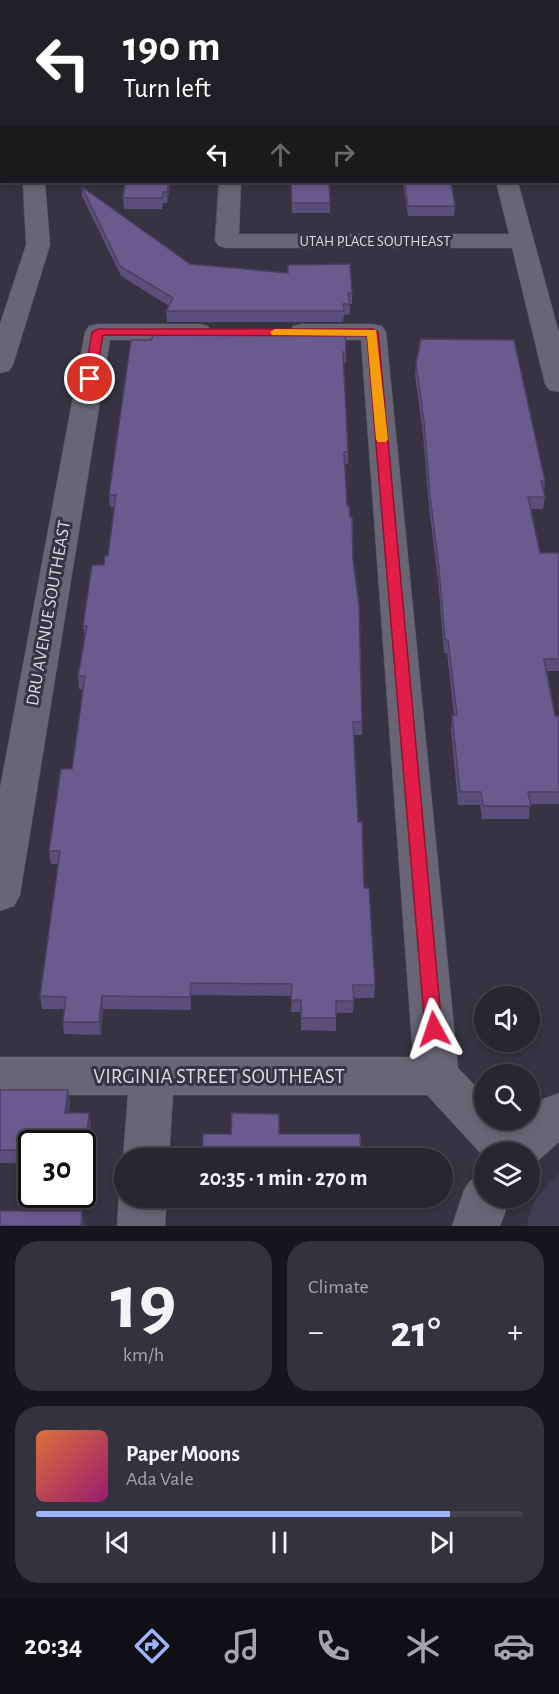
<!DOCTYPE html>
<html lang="en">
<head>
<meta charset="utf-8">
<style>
  :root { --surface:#282632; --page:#34323e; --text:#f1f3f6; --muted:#a5a5ac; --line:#44434d; --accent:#9bb4fd }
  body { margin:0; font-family:"Alegreya Sans",sans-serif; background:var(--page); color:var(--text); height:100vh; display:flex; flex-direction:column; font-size:22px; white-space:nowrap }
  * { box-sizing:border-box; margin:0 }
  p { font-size:20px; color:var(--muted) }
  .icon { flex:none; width:33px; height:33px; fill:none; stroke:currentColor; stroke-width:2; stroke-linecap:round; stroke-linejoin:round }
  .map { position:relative; height:1226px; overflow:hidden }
  .drawer { display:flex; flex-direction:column; gap:15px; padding:15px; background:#16151c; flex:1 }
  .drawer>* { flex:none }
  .hud { position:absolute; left:0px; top:0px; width:560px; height:183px; box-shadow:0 3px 9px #0003,0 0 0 2px var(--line); background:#202124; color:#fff; overflow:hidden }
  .tools { position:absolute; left:474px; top:986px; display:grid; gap:12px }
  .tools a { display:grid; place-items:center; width:66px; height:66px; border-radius:50%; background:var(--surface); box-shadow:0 3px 9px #0003,0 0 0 2px var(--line); font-size:30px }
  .speed { position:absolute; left:18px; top:1130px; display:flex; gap:12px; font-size:30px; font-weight:700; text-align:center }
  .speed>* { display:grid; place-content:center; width:78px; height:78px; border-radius:50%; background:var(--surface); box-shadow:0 3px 9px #0003,0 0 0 2px var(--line); line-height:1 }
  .speed .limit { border:3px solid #111; border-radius:9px; background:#fff; color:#111 }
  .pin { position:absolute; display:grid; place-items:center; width:51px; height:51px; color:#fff; margin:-26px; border:3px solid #fff; border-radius:50%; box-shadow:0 2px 6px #0007 }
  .me { position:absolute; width:66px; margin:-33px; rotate:355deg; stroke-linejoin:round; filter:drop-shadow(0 0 4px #0008) }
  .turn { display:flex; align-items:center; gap:21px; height:126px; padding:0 24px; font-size:27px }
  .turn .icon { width:78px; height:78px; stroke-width:2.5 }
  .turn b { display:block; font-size:42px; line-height:51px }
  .lanes { display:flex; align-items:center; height:57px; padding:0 24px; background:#0003; justify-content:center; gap:30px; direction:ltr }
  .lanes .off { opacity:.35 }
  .big { font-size:45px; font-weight:700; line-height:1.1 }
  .drawer .widget { flex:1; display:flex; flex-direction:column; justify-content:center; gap:9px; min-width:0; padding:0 21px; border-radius:24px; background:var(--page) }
  .drawer .dial { align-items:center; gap:0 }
  .dial b { font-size:78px; line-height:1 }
  .song { display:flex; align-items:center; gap:18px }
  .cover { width:72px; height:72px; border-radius:9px; background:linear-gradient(135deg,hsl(20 70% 55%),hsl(320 70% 35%)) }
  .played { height:6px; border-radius:3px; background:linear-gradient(90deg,var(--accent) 85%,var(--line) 85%) }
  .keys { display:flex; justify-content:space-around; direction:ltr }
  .heat { display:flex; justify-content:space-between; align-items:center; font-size:33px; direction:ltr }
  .drawer .tiles { flex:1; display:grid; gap:15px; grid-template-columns:1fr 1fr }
  .widget:last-child { grid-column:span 2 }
  .trip { position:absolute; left:114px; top:1148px; width:339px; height:60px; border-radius:30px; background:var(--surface); box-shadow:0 3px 9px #0003,0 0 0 2px var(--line); font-weight:700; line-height:60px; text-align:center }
  .tabs { display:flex; height:96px; justify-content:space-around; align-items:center; background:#100f14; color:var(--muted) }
  .tabs .icon { width:42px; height:42px }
  .tabs .active { color:var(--accent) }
  .tabs b { font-size:27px; color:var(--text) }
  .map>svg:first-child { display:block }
</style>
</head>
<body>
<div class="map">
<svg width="559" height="1226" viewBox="0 0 559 1226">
  <rect width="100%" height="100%" fill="#363342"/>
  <!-- built -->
  <path fill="#413c51" d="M 559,1172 L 559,1226 L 526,1226 L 535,1200 Z"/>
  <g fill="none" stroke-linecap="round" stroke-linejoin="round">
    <!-- minor casing -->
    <g stroke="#53505d" stroke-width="1">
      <g id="minor">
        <path d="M 57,0 L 75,0 L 56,2 Z"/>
        <path d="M 231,0 L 249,0 L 230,2 Z"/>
        <rect x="450" y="0" width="18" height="2"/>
        <path d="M 23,182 L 45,182 L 50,245 L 13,365 L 9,371 L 0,373 L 0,324 L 26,245 Z"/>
        <path d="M 219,182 L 241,182 L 239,234 L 509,234 L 496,182 L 518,182 L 559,333 L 559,392 L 549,390 L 545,384 L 512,248 L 227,248 L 219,246 L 215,241 Z"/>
        <path d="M 98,324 L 199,324 L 208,326 L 212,332 L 208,338 L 199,340 L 110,340 L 20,895 L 14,906 L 0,911 L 0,788 L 85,332 L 89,326 Z"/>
        <path d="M 302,324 L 373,324 L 382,326 L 386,332 L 458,1068 L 484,1095 L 484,1119 L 508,1119 L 514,1125 L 520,1119 L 530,1119 L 530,1111 L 543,1099 L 559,1093 L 559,1142 L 530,1168 L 530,1152 L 484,1152 L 484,1157 L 427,1095 L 173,1095 L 169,1158 L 124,1158 L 124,1162 L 123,1158 L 128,1095 L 0,1095 L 0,1057 L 413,1057 L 361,340 L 302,340 L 293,338 L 289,332 L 293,326 Z"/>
        <path d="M 484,1176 L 484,1197 L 511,1197 L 500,1226 L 452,1226 L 464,1190 L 470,1181 Z"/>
        <path d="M 124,1185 L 124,1197 L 167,1197 L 165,1226 L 117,1226 L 119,1197 Z"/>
      </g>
    </g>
    <!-- minor -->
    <use href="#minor" fill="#686575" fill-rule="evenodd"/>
  </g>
  <!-- wall -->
  <g fill="#5a4e7a">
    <path d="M 501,0 L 559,0 L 559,155 L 558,152 L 558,2 L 501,2 Z"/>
    <path d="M 125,182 L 171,182 L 167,203 L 163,203 L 162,209 L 124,209 L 123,198 Z"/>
    <path d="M 291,182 L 330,203 L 330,213 L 292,213 Z"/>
    <path d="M 403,182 L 451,182 L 455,206 L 454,216 L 408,216 Z"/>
    <path d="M 82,187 L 190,264 L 352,293 L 352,304 L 350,304 L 350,314 L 344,315 L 343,322 L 167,322 L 166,311 L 169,306 L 121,276 L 82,196 Z"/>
    <path d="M 131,340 L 346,352 L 346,363 L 343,363 L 348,452 L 348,464 L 345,464 L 347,506 L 353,559 L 362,722 L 362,735 L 354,735 L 358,822 L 364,888 L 375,985 L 374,998 L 354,998 L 353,1013 L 336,1013 L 336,1031 L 301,1030 L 301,1012 L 291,1012 L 292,996 L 191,995 L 191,1010 L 103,1009 L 101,1035 L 64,1034 L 63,1022 L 64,1009 L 42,1009 L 40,996 L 58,864 L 51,864 L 49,851 L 72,769 L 83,689 L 79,689 L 78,676 L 85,639 L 83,626 L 104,565 L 108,556 L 114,507 L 110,507 L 109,495 Z"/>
    <path d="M 416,363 L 545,481 L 544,492 L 545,497 L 543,509 L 531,509 L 540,553 L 559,553 L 559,671 L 547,671 L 555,716 L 559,716 L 559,804 L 530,804 L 529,819 L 482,819 L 480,805 L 458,805 L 451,728 L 452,715 L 454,715 L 447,653 L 444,653 L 438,580 L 429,508 L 423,434 L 415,375 Z"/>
    <path d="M 0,1090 L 68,1090 L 70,1103 L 69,1113 L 89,1113 L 91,1126 L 87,1163 L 82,1163 L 82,1143 L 32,1143 L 32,1163 L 0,1163 Z"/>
  </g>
  <!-- shaded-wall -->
  <g fill="#4a4063">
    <path d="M 169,182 L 171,182 L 167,203 L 167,192 Z"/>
    <path d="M 191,983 L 191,1010 L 190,997 Z"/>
    <path d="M 102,996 L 103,1009 L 101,1035 L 99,1022 Z"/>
    <path d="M 68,1090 L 70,1103 L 67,1126 L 65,1113 Z"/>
    <path d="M 89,1113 L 91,1126 L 87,1163 L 85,1150 Z"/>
    <path d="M 82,1211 L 84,1224 L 84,1226 L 81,1226 Z"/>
  </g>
  <!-- building -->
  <g fill="#695b8e" stroke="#4a4063" stroke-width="1.5">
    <rect x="126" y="0" width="66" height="2"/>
    <rect x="284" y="0" width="128" height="2"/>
    <path d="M 504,0 L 559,0 L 559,142 L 558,139 L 558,2 L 505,2 Z"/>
    <path d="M 125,182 L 169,182 L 167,192 L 163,192 L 162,198 L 123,198 Z"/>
    <path d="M 291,182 L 329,182 L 330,203 L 292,203 Z"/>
    <path d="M 405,182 L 451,182 L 455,206 L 408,206 Z"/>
    <path d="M 82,187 L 190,264 L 288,273 L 288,265 L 350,264 L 352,293 L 348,293 L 350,304 L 343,304 L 344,311 L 166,311 L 173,298 L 120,266 Z"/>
    <path d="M 156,331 L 345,331 L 346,352 L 343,352 L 348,452 L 344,452 L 347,506 L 349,506 L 350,517 L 352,517 L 353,559 L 359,605 L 362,722 L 353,722 L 358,822 L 362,822 L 364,888 L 369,888 L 375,985 L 353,985 L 354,1001 L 336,1001 L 336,1018 L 301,1018 L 301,1000 L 291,1000 L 292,984 L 191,983 L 190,997 L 102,996 L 99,1022 L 63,1022 L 66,997 L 40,996 L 60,851 L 49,851 L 61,769 L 72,769 L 85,676 L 78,676 L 87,626 L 83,626 L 92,565 L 104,565 L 105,556 L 108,556 L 116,495 L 109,495 L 131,340 L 151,340 Z"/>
    <path d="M 421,339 L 514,340 L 545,481 L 541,481 L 545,497 L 528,497 L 540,553 L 559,553 L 559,659 L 544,659 L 555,716 L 559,716 L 559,792 L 528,792 L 531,806 L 483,806 L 481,792 L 460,792 L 452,715 L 457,715 L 448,640 L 445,640 L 439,568 L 430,496 L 424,422 L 416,363 Z"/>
    <path d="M 0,1090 L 68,1090 L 65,1113 L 89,1113 L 85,1150 L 82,1150 L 82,1143 L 32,1143 L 32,1150 L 0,1150 Z"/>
    <path d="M 232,1113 L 279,1114 L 279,1134 L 360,1134 L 361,1158 L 202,1158 L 203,1134 L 231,1134 Z"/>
    <path d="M 0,1211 L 82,1211 L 81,1226 L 0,1226 Z"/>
  </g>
  <!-- route -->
  <path fill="#e11d48" stroke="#92132f" stroke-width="1.5" d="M 98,329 L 373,329 L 378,332 L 442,1029 L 440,1035 L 434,1037 L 427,1035 L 425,1029 L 367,336 L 103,335 L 95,379 L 90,382 L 84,379 L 92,332 Z"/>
  <!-- slow -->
  <path fill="#f59e0b" d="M 275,329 L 376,330 L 388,439 L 386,442 L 378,442 L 376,439 L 367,336 L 272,335 L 270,332 Z"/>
  <g text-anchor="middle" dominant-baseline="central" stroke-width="6" stroke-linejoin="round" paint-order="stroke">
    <!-- far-street labels -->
    <g font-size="15" fill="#dcdae4" stroke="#363342">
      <text x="375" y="241">UTAH PLACE SOUTHEAST</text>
    </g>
    <!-- street labels -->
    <g font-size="18" fill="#dcdae4" stroke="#363342">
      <text transform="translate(49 613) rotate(-80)">DRU AVENUE SOUTHEAST</text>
    </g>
    <!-- near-street labels -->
    <g font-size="21" fill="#dcdae4" stroke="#363342">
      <text x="219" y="1076">VIRGINIA STREET SOUTHEAST</text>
    </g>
  </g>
</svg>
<div class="tools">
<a><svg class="icon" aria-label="sound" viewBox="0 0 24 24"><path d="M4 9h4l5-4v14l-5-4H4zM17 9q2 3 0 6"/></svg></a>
<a><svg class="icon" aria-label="search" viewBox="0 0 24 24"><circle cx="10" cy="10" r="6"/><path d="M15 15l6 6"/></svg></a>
<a><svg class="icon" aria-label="layers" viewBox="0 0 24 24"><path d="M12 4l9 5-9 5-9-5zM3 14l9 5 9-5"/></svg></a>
</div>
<div class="speed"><div class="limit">30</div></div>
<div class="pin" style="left:90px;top:379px;background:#d93025"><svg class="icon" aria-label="arrive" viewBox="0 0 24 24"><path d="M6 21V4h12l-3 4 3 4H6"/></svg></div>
<svg class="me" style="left:434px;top:1029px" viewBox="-20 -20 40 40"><path d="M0-17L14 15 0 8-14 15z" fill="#e11d48" stroke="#fff" stroke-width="4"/></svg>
<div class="trip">20:35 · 1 min · 270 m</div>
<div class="hud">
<div class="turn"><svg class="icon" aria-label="left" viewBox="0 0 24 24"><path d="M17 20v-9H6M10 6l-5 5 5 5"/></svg><div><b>190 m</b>Turn left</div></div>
<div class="lanes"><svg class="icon" aria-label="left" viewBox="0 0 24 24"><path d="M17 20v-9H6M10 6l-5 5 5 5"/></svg><svg class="icon off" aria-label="ahead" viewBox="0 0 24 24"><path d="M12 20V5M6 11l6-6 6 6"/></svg><svg class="icon off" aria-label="right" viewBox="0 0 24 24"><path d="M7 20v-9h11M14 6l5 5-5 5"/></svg></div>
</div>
</div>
<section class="drawer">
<div class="tiles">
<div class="widget dial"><b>19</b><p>km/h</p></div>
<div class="widget"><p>Climate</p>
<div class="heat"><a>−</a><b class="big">21°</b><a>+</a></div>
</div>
<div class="widget">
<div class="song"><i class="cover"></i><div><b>Paper Moons</b><p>Ada Vale</p></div></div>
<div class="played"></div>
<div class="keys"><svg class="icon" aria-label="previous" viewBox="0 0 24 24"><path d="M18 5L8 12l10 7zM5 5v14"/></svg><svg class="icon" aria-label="pause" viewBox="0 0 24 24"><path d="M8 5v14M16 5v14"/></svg><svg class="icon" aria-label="next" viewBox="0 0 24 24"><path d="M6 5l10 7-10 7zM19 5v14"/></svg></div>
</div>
</div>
</section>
<nav class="tabs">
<b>20:34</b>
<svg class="icon active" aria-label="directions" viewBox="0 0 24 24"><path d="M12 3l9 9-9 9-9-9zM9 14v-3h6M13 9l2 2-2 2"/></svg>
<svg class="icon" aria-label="music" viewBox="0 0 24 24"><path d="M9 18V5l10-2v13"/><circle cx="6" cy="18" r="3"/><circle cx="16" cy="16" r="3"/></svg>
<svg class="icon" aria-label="phone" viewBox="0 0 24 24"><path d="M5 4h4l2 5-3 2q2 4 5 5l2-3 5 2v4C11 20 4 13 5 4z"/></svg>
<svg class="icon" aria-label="climate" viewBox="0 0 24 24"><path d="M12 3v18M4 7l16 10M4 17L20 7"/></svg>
<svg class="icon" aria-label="car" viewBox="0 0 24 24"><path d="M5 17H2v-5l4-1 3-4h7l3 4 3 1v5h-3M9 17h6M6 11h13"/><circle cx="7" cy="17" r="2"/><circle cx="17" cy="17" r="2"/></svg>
</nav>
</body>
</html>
